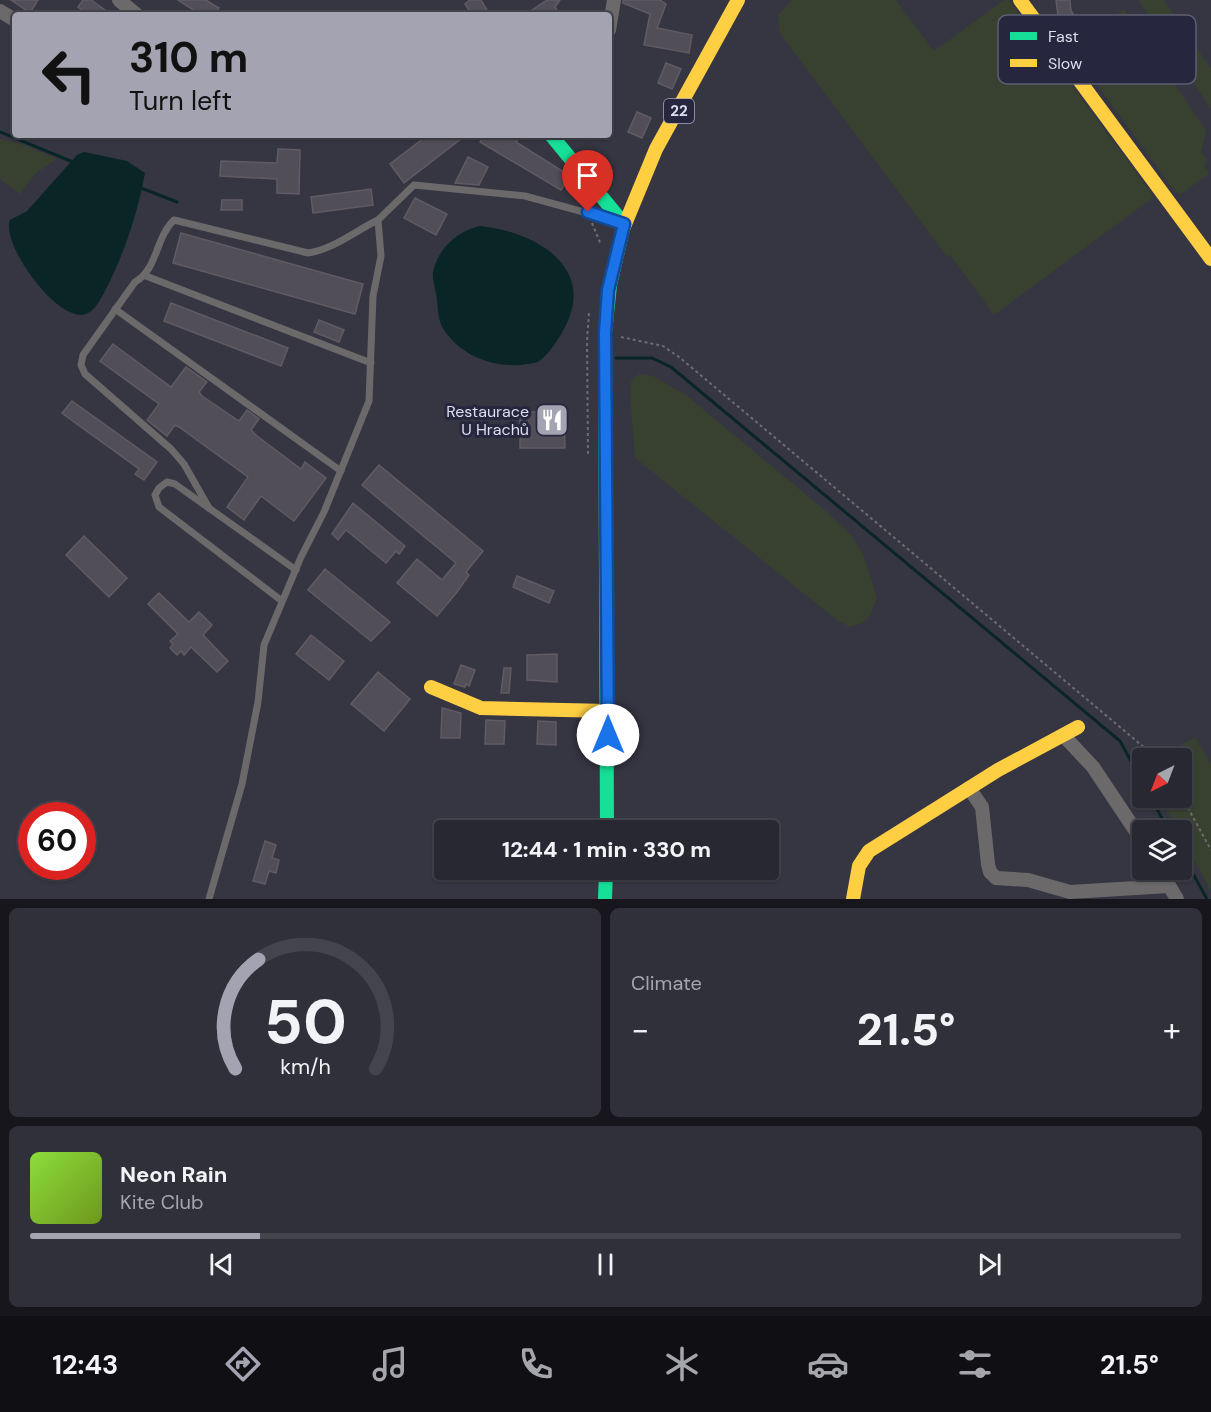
<!DOCTYPE html>
<html lang="en">
<head>
<meta charset="utf-8">
<style>
  :root { --surface:#282832; --page:#30303a; --text:#f1f3f6; --muted:#a5a6ac; --line:#44444d; --accent:#a3a3b2 }
  body { margin:0; font-family:"DM Sans",sans-serif; background:var(--page); color:var(--text); height:100vh; display:flex; flex-direction:column; font-size:22px; white-space:nowrap }
  * { box-sizing:border-box; margin:0 }
  p { font-size:20px; color:var(--muted) }
  .icon { flex:none; width:33px; height:33px; fill:none; stroke:currentColor; stroke-width:2; stroke-linecap:round; stroke-linejoin:round }
  .map { position:relative; height:899px; overflow:hidden }
  .panel { display:flex; flex-direction:column; gap:9px; padding:9px; background:#16161c; flex:1 }
  .panel>* { flex:none }
  .banner { position:absolute; left:12px; top:12px; width:600px; height:126px; border-radius:6px; box-shadow:0 2px 4px #0004,0 0 0 2px var(--line); background:#a3a3b2; color:#111; overflow:hidden }
  .needle { width:39px; rotate:222deg }
  .fabs { position:absolute; left:1132px; top:748px; display:grid; gap:12px }
  .fabs a { display:grid; place-items:center; width:60px; height:60px; border-radius:6px; background:var(--surface); box-shadow:0 2px 4px #0004,0 0 0 2px var(--line); font-size:30px }
  .speed { position:absolute; left:18px; top:802px; display:flex; gap:12px; font-size:30px; font-weight:700; text-align:center }
  .speed>* { display:grid; place-content:center; width:78px; height:78px; border-radius:50%; background:var(--surface); box-shadow:0 2px 4px #0004,0 0 0 2px var(--line); line-height:1 }
  .speed .limit { border:9px solid #d22; background:#fff; color:#111 }
  .pin { position:absolute; display:grid; place-items:center; width:51px; height:51px; color:#fff; margin:-62px -26px; border-radius:50% 50% 50% 0; rotate:-45deg; box-shadow:0 0 6px #0007 }
  .pin .icon { rotate:45deg }
  .me { position:absolute; width:66px; margin:-33px; rotate:0deg; stroke-linejoin:round; filter:drop-shadow(0 0 4px #0008) }
  .turn { display:flex; align-items:center; gap:21px; height:126px; padding:0 18px; font-size:27px }
  .turn .icon { width:78px; height:78px; stroke-width:2.5 }
  .turn b { display:block; font-size:42px; line-height:51px }
  .big { font-size:45px; font-weight:800; line-height:1.1 }
  .panel .card { flex:1; display:flex; flex-direction:column; justify-content:center; gap:9px; min-width:0; padding:0 21px; border-radius:9px; background:var(--page) }
  .panel .dial { align-items:center; gap:0 }
  .dial svg { height:156px; overflow:visible; fill:none; stroke:var(--line); stroke-width:7; stroke-linecap:round; text-anchor:middle }
  .dial text { fill:var(--text); stroke:none }
  .song { display:flex; align-items:center; gap:18px }
  .cover { width:72px; height:72px; border-radius:9px; background:linear-gradient(135deg,hsl(90 70% 55%),hsl(80 70% 35%)) }
  .played { height:6px; border-radius:3px; background:linear-gradient(90deg,var(--accent) 20%,var(--line) 20%) }
  .keys { display:flex; justify-content:space-around; direction:ltr }
  .heat { display:flex; justify-content:space-between; align-items:center; font-size:33px; direction:ltr }
  .panel .tiles { flex:1; display:grid; gap:9px; grid-template-columns:1fr 1fr }
  .card:last-child { grid-column:span 2 }
  .trip { position:absolute; left:434px; top:820px; width:345px; height:60px; border-radius:6px; background:var(--surface); box-shadow:0 2px 4px #0004,0 0 0 2px var(--line); font-weight:800; line-height:60px; text-align:center }
  .tab-bar { display:flex; height:96px; justify-content:space-around; align-items:center; background:#101014; color:var(--muted) }
  .tab-bar .icon { width:42px; height:42px }
  .tab-bar .active { color:var(--accent) }
  .tab-bar b { font-size:27px; color:var(--text) }
  .map>svg:first-child { display:block }
</style>
</head>
<body>
<div class="map">
<svg width="1211" height="899" viewBox="0 0 1211 899">
  <rect width="100%" height="100%" fill="#363643"/>
  <!-- green -->
  <g fill="#38402f">
    <path d="M 792,0 L 896,0 L 934,51 L 1004,0 L 1009,0 L 1154,197 L 994,315 L 950,255 L 947,257 L 780,33 L 778,15 Z"/>
    <path d="M 1138,0 L 1164,0 L 1211,69 L 1211,109 Z"/>
    <path d="M 1124,9 L 1206,131 L 1201,152 L 1207,160 L 1204,166 L 1209,174 L 1181,194 L 1175,192 L 1073,51 L 1072,48 L 1079,42 Z"/>
    <path d="M 0,139 L 21,144 L 57,159 L 36,173 L 20,194 L 0,179 Z"/>
    <path d="M 639,374 L 653,376 L 686,395 L 827,512 L 851,535 L 863,554 L 877,598 L 869,617 L 862,623 L 850,627 L 838,621 L 635,458 L 630,395 L 631,381 Z"/>
    <path d="M 1195,737 L 1211,764 L 1211,891 L 1182,838 L 1182,831 L 1178,831 L 1160,798 L 1182,798 L 1182,759 L 1158,759 Z"/>
  </g>
  <!-- water -->
  <g fill="#092526">
    <path d="M 84,152 L 127,161 L 145,173 C 137,215 125,252 105,291 C 101,298 96,309 88,313 C 60,328 0,243 10,220 L 27,211 L 77,155 Z"/>
    <path d="M 480,226 C 531,231 596,264 566,325 C 559,339 550,353 538,362 C 504,371 465,361 444,330 C 438,321 438,310 437,299 C 436,291 432,280 433,272 C 438,248 458,231 480,226 Z"/>
  </g>
  <g fill="none" stroke-linecap="round" stroke-linejoin="round">
    <!-- stream -->
    <g stroke="#092526" stroke-width="3">
      <path d="M 0,132 L 73,162"/>
      <path d="M 141,188 L 177,202"/>
      <path d="M 616,358 L 652,358 L 671,367 L 1120,741 L 1143,783"/>
      <path d="M 1151,798 L 1169,831"/>
      <path d="M 1182,854 L 1207,899"/>
    </g>
  </g>
  <!-- building -->
  <g fill="#524e57" stroke="#605a63" stroke-width="1.5">
    <path d="M 11,0 L 38,0 L 30,13 Z"/>
    <path d="M 83,0 L 91,0 L 112,15 L 83,15 L 85,12 L 78,7 Z"/>
    <path d="M 178,0 L 206,0 L 219,8 L 214,15 L 201,15 Z"/>
    <path d="M 470,0 L 481,0 L 490,15 L 472,15 L 465,4 Z"/>
    <path d="M 547,0 L 560,0 L 555,7 L 560,15 L 525,15 Z"/>
    <path d="M 623,0 L 660,0 L 666,4 L 657,28 L 692,35 L 689,53 L 644,45 L 650,14 L 623,3 Z"/>
    <path d="M 1056,0 L 1070,0 L 1071,11 L 1077,19 L 1067,27 L 1058,16 Z"/>
    <path d="M 666,63 L 681,69 L 672,89 L 658,83 Z"/>
    <path d="M 637,112 L 651,118 L 642,138 L 628,132 Z"/>
    <path d="M 428,135 L 466,135 L 404,183 L 390,164 Z"/>
    <path d="M 484,135 L 521,135 L 516,142 L 570,176 L 561,190 L 480,142 Z"/>
    <path d="M 278,149 L 300,150 L 299,194 L 277,193 L 277,179 L 220,176 L 221,161 L 277,163 Z"/>
    <path d="M 468,157 L 488,167 L 479,185 L 455,183 Z"/>
    <path d="M 371,189 L 373,205 L 313,213 L 311,197 Z"/>
    <path d="M 415,198 L 447,214 L 436,235 L 404,218 Z"/>
    <path d="M 222,200 L 242,200 L 242,210 L 221,210 Z"/>
    <path d="M 181,233 L 363,284 L 355,314 L 173,263 Z"/>
    <path d="M 171,303 L 288,348 L 281,366 L 164,321 Z"/>
    <path d="M 319,320 L 344,330 L 339,342 L 314,332 Z"/>
    <path d="M 113,344 L 171,387 L 186,367 L 207,382 L 199,392 L 202,396 L 239,421 L 247,410 L 259,419 L 251,430 L 257,436 L 301,469 L 305,462 L 326,478 L 294,521 L 261,496 L 244,520 L 227,507 L 248,477 L 179,427 L 175,425 L 167,436 L 147,420 L 159,404 L 100,361 Z"/>
    <path d="M 72,401 L 157,462 L 144,480 L 135,474 L 139,469 L 62,413 Z"/>
    <path d="M 520,412 L 564,412 L 565,448 L 520,448 Z"/>
    <path d="M 379,465 L 483,551 L 466,572 L 469,575 L 457,592 L 437,616 L 397,583 L 417,559 L 442,580 L 456,563 L 362,485 Z"/>
    <path d="M 353,503 L 405,546 L 399,554 L 396,551 L 386,563 L 346,530 L 338,540 L 332,534 Z"/>
    <path d="M 84,536 L 127,578 L 109,597 L 66,555 Z"/>
    <path d="M 325,569 L 390,622 L 371,641 L 308,590 Z"/>
    <path d="M 517,576 L 554,591 L 549,603 L 513,587 Z"/>
    <path d="M 159,593 L 189,622 L 199,612 L 212,625 L 203,635 L 228,661 L 217,672 L 191,647 L 184,655 L 181,651 L 177,655 L 170,648 L 173,644 L 170,641 L 178,634 L 148,604 Z"/>
    <path d="M 311,635 L 344,661 L 329,680 L 296,654 Z"/>
    <path d="M 557,654 L 557,682 L 527,680 L 527,655 Z"/>
    <path d="M 461,665 L 475,670 L 469,686 L 466,684 L 465,687 L 454,684 Z"/>
    <path d="M 504,668 L 511,668 L 509,693 L 501,693 Z"/>
    <path d="M 378,672 L 410,699 L 384,731 L 351,704 Z"/>
    <path d="M 442,708 L 461,713 L 460,738 L 441,738 Z"/>
    <path d="M 486,720 L 505,721 L 504,744 L 485,744 Z"/>
    <path d="M 538,721 L 556,722 L 556,745 L 537,744 Z"/>
    <path d="M 265,841 L 276,845 L 272,858 L 279,860 L 276,873 L 269,871 L 265,884 L 253,881 Z"/>
  </g>
  <g fill="none" stroke-linecap="round" stroke-linejoin="round">
    <!-- path -->
    <g stroke="#6d6c6e" stroke-width="2" stroke-dasharray="3 3" stroke-linecap="butt">
      <path d="M 592,223 L 601,245"/>
      <path d="M 621,337 L 663,346 L 679,357 L 1158,759"/>
      <path d="M 588,454 L 587,341 L 589,312"/>
      <path d="M 1182,797 L 1211,850"/>
    </g>
    <!-- lane -->
    <g stroke="#6b696a" stroke-width="7">
      <path d="M 146,276 L 371,363"/>
      <path d="M 115,309 L 341,471"/>
      <path d="M 209,508 L 184,464 L 171,449 L 85,374 L 81,365 L 83,355 L 135,282 C 158,269 155,238 174,220 L 308,253 C 332,250 355,231 378,220"/>
      <path d="M 282,601 L 159,507 L 155,495 L 159,488 L 167,482 L 175,484 L 296,570"/>
      <path d="M 209,899 L 242,784 L 258,702 L 264,645 L 301,557 L 324,512 L 369,401 L 373,296 L 381,256 L 378,220 L 414,185 L 525,196 L 613,220"/>
    </g>
    <!-- street -->
    <g stroke="#6b696a" stroke-width="14">
      <path d="M 119,0 L 137,15"/>
      <path d="M 0,11 L 15,20"/>
      <path d="M 609,30 L 614,0"/>
      <path d="M 1063,735 L 1093,767 L 1143,842"/>
      <path d="M 969,788 L 982,807 L 988,864 L 990,872 L 996,878 L 1028,880 L 1070,892 L 1169,886"/>
      <path d="M 1160,870 L 1177,899"/>
    </g>
    <!-- fast -->
    <g stroke="#16e098" stroke-width="14">
      <path d="M 551,135 L 624,224"/>
      <path d="M 607,831 L 605,333 L 610,285 L 623,229"/>
      <path d="M 605,899 L 606,870"/>
    </g>
    <!-- slow -->
    <g stroke="#ffcf43" stroke-width="14">
      <path d="M 1020,0 L 1211,259"/>
      <path d="M 623,229 L 656,149 L 738,0"/>
      <path d="M 431,687 L 481,708 L 608,711"/>
      <path d="M 853,899 L 859,866 L 869,851 L 998,770 L 1078,727"/>
    </g>
  </g>
  <g fill="none" stroke-linecap="round" stroke-linejoin="round">
    <!-- route casing -->
    <g stroke="#114b97" stroke-width="15">
      <path id="route" d="M 588,212 L 624,224 L 608,290 L 605,333 L 608,735"/>
    </g>
    <!-- route -->
    <use href="#route" stroke="#1a73e8" stroke-width="10"/>
  </g>
  <!-- icons -->
  <defs>
    <g id="restaurant-square" transform="scale(1.725)"><rect x="-9" y="-9" width="18" height="18" rx="4" fill="#a3a3b2" stroke="#26263f"/><path d="M-5-6h1v4h1v-4h1v4h1v-4h1v5L-1.5 .5V6h-2V.5L-5-1ZM5-6V6H3V1.5H1.5Q1.5-4 5-6Z" fill="#fff"/></g>
  </defs>
  <g fill-rule="evenodd">
    <use href="#restaurant-square" x="552" y="420"/>
  </g>
  <g text-anchor="middle" dominant-baseline="central" stroke-width="6" stroke-linejoin="round" paint-order="stroke">
    <!-- shield labels -->
    <rect fill="#26263f" stroke="#a6a7ba" stroke-width="1.5" x="664" y="99" width="30" height="24" rx="4.5"/>
    <g font-size="15" font-weight="bold" fill="#dddeee">
      <text x="679" y="111">22</text>
    </g>
    <!-- poi labels -->
    <g font-size="16" fill="#dddeee" stroke="#26263f" text-anchor="end">
      <text x="529" y="411">Restaurace<tspan x="529" dy="18">U Hrachů</tspan></text>
    </g>
  </g>
  <!-- legend -->
  <rect x="998" y="15" width="198" height="69" rx="9" fill="#26263f" stroke="#5d5d74" stroke-width="1.5"/>
  <rect x="1010" y="32" width="27" height="8" fill="#16e098"/>
  <rect x="1010" y="59" width="27" height="8" fill="#ffcf43"/>
  <g font-size="16" fill="#dddeee">
    <text x="1048" y="42">Fast</text>
    <text x="1048" y="69">Slow</text>
  </g>
</svg>
<div class="fabs">
<a><svg class="needle" viewBox="-14 -14 28 28"><path d="M0-13l5 13h-10z" fill="#e53935"/><path d="M0 13l5-13h-10z" fill="#a5a6ac"/></svg></a>
<a><svg class="icon" aria-label="layers" viewBox="0 0 24 24"><path d="M12 4l9 5-9 5-9-5zM3 14l9 5 9-5"/></svg></a>
</div>
<div class="speed"><div class="limit">60</div></div>
<div class="pin" style="left:588px;top:212px;background:#d93025"><svg class="icon" aria-label="arrive" viewBox="0 0 24 24"><path d="M6 21V4h12l-3 4 3 4H6"/></svg></div>
<svg class="me" style="left:608px;top:735px" viewBox="-20 -20 40 40"><circle r="19" fill="#fff"/><path d="M0-13L10 11 0 6-10 11z" fill="#1a73e8"/></svg>
<div class="trip">12:44 · 1 min · 330 m</div>
<div class="banner">
<div class="turn"><svg class="icon" aria-label="left" viewBox="0 0 24 24"><path d="M17 20v-9H6M10 6l-5 5 5 5"/></svg><div><b>310 m</b>Turn left</div></div>
</div>
</div>
<section class="panel">
<div class="tiles">
<div class="card dial"><svg viewBox="0 0 100 80">
<path d="M14 69A42 42 0 1 1 86 69"/>
<path d="M14 69A42 42 0 0 1 26 13" stroke="#a3a3b2"/>
<text x="50" y="56" font-size="32" font-weight="700">50</text>
<text x="50" y="72" font-size="11">km/h</text>
</svg></div>
<div class="card"><p>Climate</p>
<div class="heat"><a>−</a><b class="big">21.5°</b><a>+</a></div>
</div>
<div class="card">
<div class="song"><i class="cover"></i><div><b>Neon Rain</b><p>Kite Club</p></div></div>
<div class="played"></div>
<div class="keys"><svg class="icon" aria-label="previous" viewBox="0 0 24 24"><path d="M18 5L8 12l10 7zM5 5v14"/></svg><svg class="icon" aria-label="pause" viewBox="0 0 24 24"><path d="M8 5v14M16 5v14"/></svg><svg class="icon" aria-label="next" viewBox="0 0 24 24"><path d="M6 5l10 7-10 7zM19 5v14"/></svg></div>
</div>
</div>
</section>
<nav class="tab-bar">
<b>12:43</b>
<svg class="icon active" aria-label="directions" viewBox="0 0 24 24"><path d="M12 3l9 9-9 9-9-9zM9 14v-3h6M13 9l2 2-2 2"/></svg>
<svg class="icon" aria-label="music" viewBox="0 0 24 24"><path d="M9 18V5l10-2v13"/><circle cx="6" cy="18" r="3"/><circle cx="16" cy="16" r="3"/></svg>
<svg class="icon" aria-label="phone" viewBox="0 0 24 24"><path d="M5 4h4l2 5-3 2q2 4 5 5l2-3 5 2v4C11 20 4 13 5 4z"/></svg>
<svg class="icon" aria-label="climate" viewBox="0 0 24 24"><path d="M12 3v18M4 7l16 10M4 17L20 7"/></svg>
<svg class="icon" aria-label="car" viewBox="0 0 24 24"><path d="M5 17H2v-5l4-1 3-4h7l3 4 3 1v5h-3M9 17h6M6 11h13"/><circle cx="7" cy="17" r="2"/><circle cx="17" cy="17" r="2"/></svg>
<svg class="icon" aria-label="filters" viewBox="0 0 24 24"><path d="M4 7h16M4 17h16"/><circle cx="9" cy="7" r="2"/><circle cx="15" cy="17" r="2"/></svg>
<b>21.5°</b>
</nav>
</body>
</html>
